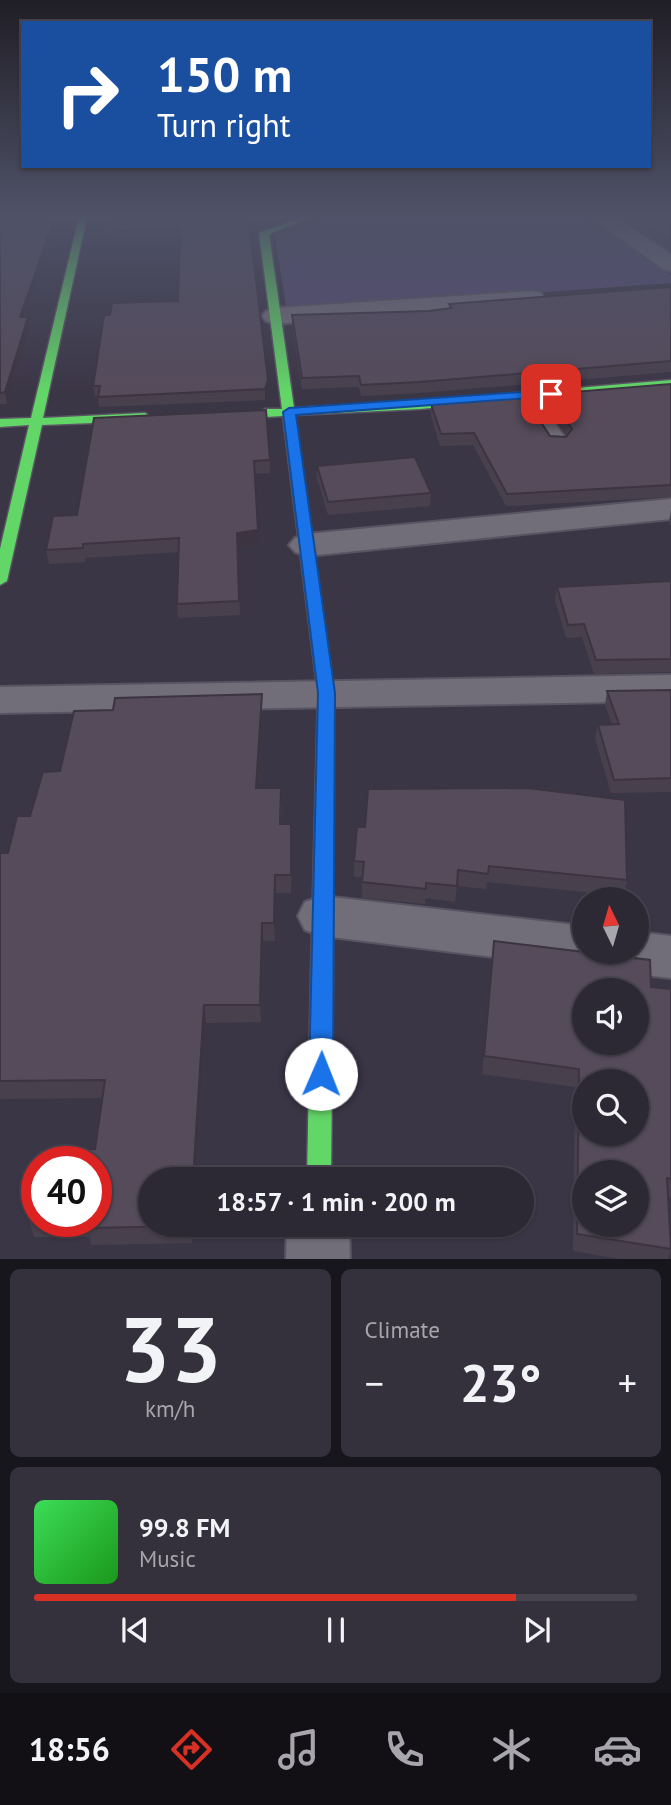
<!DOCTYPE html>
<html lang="en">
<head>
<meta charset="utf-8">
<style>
  :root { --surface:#2c2834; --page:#34303c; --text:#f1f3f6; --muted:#a6a6ac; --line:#48444f; --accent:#d93025 }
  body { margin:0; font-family:"PT Sans",sans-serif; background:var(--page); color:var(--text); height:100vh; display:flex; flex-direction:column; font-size:26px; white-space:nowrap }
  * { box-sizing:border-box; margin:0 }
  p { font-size:23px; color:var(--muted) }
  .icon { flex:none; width:38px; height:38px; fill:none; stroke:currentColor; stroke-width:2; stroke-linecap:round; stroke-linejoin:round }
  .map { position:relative; height:1259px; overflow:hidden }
  .sheet { display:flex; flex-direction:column; gap:10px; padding:10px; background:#18161d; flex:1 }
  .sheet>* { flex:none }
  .top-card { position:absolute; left:21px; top:21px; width:630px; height:147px; border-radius:0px; box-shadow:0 2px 5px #0004,0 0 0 2px var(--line); background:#1a4fa0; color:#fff; overflow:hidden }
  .needle { width:46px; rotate:355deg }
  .fabs { position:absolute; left:572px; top:887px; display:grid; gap:14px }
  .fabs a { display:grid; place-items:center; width:77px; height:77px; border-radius:50%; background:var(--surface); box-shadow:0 2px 5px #0004,0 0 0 2px var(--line); font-size:35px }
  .speed { position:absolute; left:21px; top:1146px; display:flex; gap:14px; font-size:35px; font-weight:700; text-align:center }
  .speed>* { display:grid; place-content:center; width:91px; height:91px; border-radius:50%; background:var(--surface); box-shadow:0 2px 5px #0004,0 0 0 2px var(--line); line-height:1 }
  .speed .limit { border:10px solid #d22; background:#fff; color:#111 }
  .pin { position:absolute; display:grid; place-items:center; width:60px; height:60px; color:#fff; margin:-30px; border-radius:14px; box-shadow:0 4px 10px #0006 }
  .me { position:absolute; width:77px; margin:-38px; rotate:1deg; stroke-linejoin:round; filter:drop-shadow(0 0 5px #0008) }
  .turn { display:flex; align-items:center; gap:24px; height:147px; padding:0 21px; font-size:32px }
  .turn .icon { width:91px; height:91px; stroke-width:2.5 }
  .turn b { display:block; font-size:49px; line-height:60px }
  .big { font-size:52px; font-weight:600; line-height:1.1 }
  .sheet .widget { flex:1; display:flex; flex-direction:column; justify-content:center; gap:10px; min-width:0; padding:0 24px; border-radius:10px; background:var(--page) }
  .sheet .dial { align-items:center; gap:0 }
  .dial b { font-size:91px; line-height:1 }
  .song { display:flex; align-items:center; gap:21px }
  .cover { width:84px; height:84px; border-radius:10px; background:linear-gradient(135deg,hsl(130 70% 55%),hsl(120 70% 35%)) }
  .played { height:7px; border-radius:4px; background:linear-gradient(90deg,var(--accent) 80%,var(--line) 80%) }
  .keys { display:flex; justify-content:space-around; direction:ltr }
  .heat { display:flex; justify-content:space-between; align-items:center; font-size:38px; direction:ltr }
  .sheet .tiles { flex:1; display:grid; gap:10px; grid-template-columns:1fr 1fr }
  .widget:last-child { grid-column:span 2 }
  .trip { position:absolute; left:138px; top:1167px; width:396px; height:70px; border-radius:35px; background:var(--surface); box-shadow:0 2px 5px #0004,0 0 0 2px var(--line); font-weight:600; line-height:70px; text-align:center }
  .menu { display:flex; height:112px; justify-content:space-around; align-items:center; background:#121015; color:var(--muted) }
  .menu .icon { width:49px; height:49px }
  .menu .active { color:var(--accent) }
  .menu b { font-size:32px; color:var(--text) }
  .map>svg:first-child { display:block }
</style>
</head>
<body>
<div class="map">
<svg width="671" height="1259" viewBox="0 0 671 1259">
  <rect width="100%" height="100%" fill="#3b3646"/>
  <!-- green -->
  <path fill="#554b70" d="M 325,217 L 586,217 L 671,275 L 671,283 L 297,310 L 286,308 L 275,235 Z"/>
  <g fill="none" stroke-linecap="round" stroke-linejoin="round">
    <!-- lane casing -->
    <g stroke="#585462" stroke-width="4">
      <path id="lane" d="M 527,390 L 534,392 L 568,442 L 565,446 L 551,446 L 548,442 L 518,396 Z"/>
    </g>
    <!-- street casing -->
    <g stroke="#585462" stroke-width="4">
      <g id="street">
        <path d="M 591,217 L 615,217 L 671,254 L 671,271 L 663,269 Z"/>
        <path d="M 532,291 L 541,293 L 544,298 L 541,303 L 275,324 L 266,321 L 262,316 L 266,311 L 275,308 Z"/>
        <path d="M 671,499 L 671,519 L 307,556 L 295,552 L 289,545 L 295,538 L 307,534 Z"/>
        <path d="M 671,675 L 671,701 L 0,713 L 0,687 Z"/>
        <path d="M 323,896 L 584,926 L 584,952 L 637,952 L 637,932 L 671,936 L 671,978 L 626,973 L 608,967 L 604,959 L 584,968 L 323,936 L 305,930 L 298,916 L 305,902 Z"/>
        <path d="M 287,1225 L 349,1225 L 350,1259 L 286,1259 Z"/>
      </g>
    </g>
    <!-- fast casing -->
    <g stroke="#585462" stroke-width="3">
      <g id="fast">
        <path d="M 79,217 L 87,217 L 43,418 L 145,413 L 151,417 L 145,421 L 42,425 L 7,581 L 0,585 L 0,549 L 29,425 L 0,427 L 0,419 L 31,418 Z"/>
        <path d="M 303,217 L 314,217 L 269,234 L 294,408 L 420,401 L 671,380 L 671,386 L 420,409 L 295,415 L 331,670 L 323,675 L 315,670 L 283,416 L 265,417 L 259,413 L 265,409 L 282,409 L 259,233 Z"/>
        <path d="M 322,966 L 330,969 L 333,975 L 331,1180 L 307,1180 L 311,975 L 314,969 Z"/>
      </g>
    </g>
    <!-- slow casing -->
    <g stroke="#585462" stroke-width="3">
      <path id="slow" d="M 323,665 L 331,670 L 334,693 L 333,975 L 330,981 L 322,984 L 314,981 L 311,975 L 318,693 L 315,670 Z"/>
    </g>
    <!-- lane -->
    <use href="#lane" fill="#716e7a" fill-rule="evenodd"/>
    <!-- street -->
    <use href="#street" fill="#716e7a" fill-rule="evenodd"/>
    <!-- fast -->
    <use href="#fast" fill="#63d668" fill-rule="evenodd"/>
    <!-- slow -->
    <use href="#slow" fill="#ff974d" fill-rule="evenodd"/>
  </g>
  <!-- wall -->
  <g fill="#49404e">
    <path d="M 0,217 L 25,317 L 30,327 L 7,404 L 0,404 Z"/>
    <path d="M 98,217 L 283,217 L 255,226 L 250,230 L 268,390 L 265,400 L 99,407 L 98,396 L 95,396 L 93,386 L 110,315 L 178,301 L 180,238 L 116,240 Z"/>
    <path d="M 616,217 L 671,217 L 671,251 Z"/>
    <path d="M 671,287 L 671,372 L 420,393 L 361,396 L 359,387 L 302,389 L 292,325 L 292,315 L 429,311 L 449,308 L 449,304 Z"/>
    <path d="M 671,384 L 671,497 L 506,506 L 473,445 L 440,446 L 431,416 L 431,404 L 550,436 L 566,437 L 567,436 L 546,406 L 548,394 Z"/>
    <path d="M 94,418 L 270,460 L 270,473 L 254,474 L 258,544 L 238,547 L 240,615 L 178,618 L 177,604 L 179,552 L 85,558 L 85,562 L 49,564 L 46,550 L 77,515 Z"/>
    <path d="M 317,466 L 431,493 L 430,506 L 328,515 L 317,478 Z"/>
    <path d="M 671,510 L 671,526 L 669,522 Z"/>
    <path d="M 671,581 L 671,672 L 594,674 L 582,637 L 566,638 L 555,600 L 557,587 Z"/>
    <path d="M 671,690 L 671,792 L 611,793 L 595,738 L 598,725 L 612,724 L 605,705 L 607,691 Z"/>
    <path d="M 262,694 L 262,711 L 258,788 L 282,805 L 281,824 L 292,842 L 291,893 L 276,893 L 275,941 L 263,941 L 261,1022 L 206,1023 L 196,1180 L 150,1180 L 193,1225 L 192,1243 L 91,1245 L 90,1237 L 34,1237 L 29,1220 L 37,1180 L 37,1222 L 96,1222 L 95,1149 L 103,1098 L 0,1099 L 0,853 L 8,853 L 30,816 L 60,771 L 113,710 Z"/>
    <path d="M 357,827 L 627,880 L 624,896 L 487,882 L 486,889 L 457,886 L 455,902 L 425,898 L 425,904 L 362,898 L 362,877 L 354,877 L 354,861 Z"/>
    <path d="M 494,941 L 651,987 L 671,989 L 671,1197 L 668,1197 L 671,1249 L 668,1259 L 620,1259 L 573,1251 L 575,1087 L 482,1074 Z"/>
  </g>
  <!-- shaded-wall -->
  <g fill="#3c3440">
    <path d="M 55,217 L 59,217 L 22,328 L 20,317 Z"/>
    <path d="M 256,217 L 283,217 L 255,226 L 249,231 L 249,222 Z"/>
    <path d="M 28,317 L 30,327 L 7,404 L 5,392 Z"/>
    <path d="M 268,380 L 268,390 L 265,400 L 265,389 Z"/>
    <path d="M 258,530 L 258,544 L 238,547 L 240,615 L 237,533 Z"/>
    <path d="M 262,694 L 262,711 L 257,806 L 256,788 Z"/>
    <path d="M 275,875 L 276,893 L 275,941 L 274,923 Z"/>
    <path d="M 262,923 L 263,941 L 261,1022 L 260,1005 Z"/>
    <path d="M 204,1005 L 206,1023 L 196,1180 L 193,1180 Z"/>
    <path d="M 190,1225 L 193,1225 L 192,1243 Z"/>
  </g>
  <!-- building -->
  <g fill="#554b5b" stroke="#3c3440" stroke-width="2" fill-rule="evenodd">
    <path d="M 0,217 L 55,217 L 20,317 L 28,317 L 5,392 L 0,393 Z"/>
    <path d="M 103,217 L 256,217 L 249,222 L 268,380 L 265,389 L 98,397 L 100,386 L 93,386 L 104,315 L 110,315 L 112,303 L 178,301 L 180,229 L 115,231 Z"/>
    <path d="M 632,217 L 671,217 L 671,240 Z"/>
    <path d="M 671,287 L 671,361 L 420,382 L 361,385 L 359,376 L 302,378 L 292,315 L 429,311 L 452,308 L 449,304 Z"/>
    <path d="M 671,384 L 671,485 L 507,494 L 474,433 L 441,434 L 431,404 L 524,396 L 550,436 L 566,437 L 572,429 L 548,394 Z"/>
    <path d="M 266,410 L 270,460 L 254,461 L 258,530 L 237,533 L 239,601 L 177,604 L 179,538 L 83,544 L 83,548 L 46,550 L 53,516 L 77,515 L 94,418 Z"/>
    <path d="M 415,457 L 431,493 L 328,502 L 317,466 Z"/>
    <path d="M 671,581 L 671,659 L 596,660 L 584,624 L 568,625 L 557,587 Z"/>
    <path d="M 671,690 L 671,778 L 614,780 L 598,725 L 619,724 L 607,691 Z"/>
    <path d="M 262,694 L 256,788 L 281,788 L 280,824 L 291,824 L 291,875 L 275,875 L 274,923 L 262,923 L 260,1005 L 204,1005 L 193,1180 L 150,1180 L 150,1225 L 190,1225 L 190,1226 L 87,1228 L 88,1222 L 96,1222 L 96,1162 L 40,1162 L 43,1150 L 95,1149 L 105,1080 L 0,1081 L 0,853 L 8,853 L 17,816 L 30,816 L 43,772 L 60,771 L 74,711 L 113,710 L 115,698 Z"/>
    <path d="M 528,788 L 625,800 L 627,880 L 489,866 L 488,874 L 458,870 L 457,886 L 426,883 L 426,889 L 362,882 L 364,862 L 354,861 L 357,827 L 365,827 L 368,789 Z"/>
    <path d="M 494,941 L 650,960 L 651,987 L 671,989 L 671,1179 L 667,1178 L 671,1249 L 577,1234 L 579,1069 L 484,1056 ZM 584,990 L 637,990 L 637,1043 L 584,1043 ZM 584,1082 L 637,1082 L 637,1134 L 584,1134 ZM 584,1172 L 637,1172 L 637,1225 L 584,1225 Z"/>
    <path d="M 37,1180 L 37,1220 L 29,1220 Z"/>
  </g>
  <!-- sky -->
  <linearGradient id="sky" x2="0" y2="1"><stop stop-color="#201e26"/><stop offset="0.55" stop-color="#4f5268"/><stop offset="1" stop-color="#4f5268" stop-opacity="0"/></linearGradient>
  <rect width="671" height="393" fill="url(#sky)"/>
  <!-- route -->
  <path fill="#1a73e8" stroke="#114b97" stroke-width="2" d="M 551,390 L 557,394 L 555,396 L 296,415 L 335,693 L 333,1074 L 329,1082 L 321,1085 L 312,1082 L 309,1074 L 318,693 L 283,412 L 289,408 Z"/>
</svg>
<div class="fabs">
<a><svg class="needle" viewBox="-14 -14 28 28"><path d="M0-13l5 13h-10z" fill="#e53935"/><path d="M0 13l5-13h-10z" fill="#a6a6ac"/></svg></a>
<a><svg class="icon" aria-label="sound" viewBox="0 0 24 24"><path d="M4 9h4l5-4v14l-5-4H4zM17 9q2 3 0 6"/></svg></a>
<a><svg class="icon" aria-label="search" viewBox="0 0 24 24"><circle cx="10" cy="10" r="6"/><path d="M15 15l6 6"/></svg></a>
<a><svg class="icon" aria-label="layers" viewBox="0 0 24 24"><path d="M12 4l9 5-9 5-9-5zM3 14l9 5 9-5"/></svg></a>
</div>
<div class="speed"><div class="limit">40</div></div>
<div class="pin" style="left:551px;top:394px;background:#d93025"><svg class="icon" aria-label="arrive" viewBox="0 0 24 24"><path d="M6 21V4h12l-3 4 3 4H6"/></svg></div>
<svg class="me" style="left:321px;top:1074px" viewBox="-20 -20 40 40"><circle r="19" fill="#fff"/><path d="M0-13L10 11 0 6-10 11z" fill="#1a73e8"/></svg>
<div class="trip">18:57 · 1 min · 200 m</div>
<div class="top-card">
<div class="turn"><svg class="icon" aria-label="right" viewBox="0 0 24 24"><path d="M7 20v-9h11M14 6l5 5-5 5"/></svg><div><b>150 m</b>Turn right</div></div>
</div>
</div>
<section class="sheet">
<div class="tiles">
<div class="widget dial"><b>33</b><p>km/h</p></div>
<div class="widget"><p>Climate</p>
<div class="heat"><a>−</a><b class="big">23°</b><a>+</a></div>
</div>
<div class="widget">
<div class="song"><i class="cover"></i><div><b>99.8 FM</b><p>Music</p></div></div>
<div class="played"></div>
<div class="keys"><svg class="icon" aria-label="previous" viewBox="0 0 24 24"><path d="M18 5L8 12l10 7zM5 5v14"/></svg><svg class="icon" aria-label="pause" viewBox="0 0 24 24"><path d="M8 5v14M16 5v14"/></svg><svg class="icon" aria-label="next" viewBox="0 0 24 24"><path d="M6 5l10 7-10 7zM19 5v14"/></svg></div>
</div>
</div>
</section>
<nav class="menu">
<b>18:56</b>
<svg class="icon active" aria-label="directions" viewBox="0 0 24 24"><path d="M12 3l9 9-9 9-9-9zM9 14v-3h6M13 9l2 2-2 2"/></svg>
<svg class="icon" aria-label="music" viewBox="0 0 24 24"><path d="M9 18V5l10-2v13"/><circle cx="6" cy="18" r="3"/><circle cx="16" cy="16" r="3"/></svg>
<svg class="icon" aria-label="phone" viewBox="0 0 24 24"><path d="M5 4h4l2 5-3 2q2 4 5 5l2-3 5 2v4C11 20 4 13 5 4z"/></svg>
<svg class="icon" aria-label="climate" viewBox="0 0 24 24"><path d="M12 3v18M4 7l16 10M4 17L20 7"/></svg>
<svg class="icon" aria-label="car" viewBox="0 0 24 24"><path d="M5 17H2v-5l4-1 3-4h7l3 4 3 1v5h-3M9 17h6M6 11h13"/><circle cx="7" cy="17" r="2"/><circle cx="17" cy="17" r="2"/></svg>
</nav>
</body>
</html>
